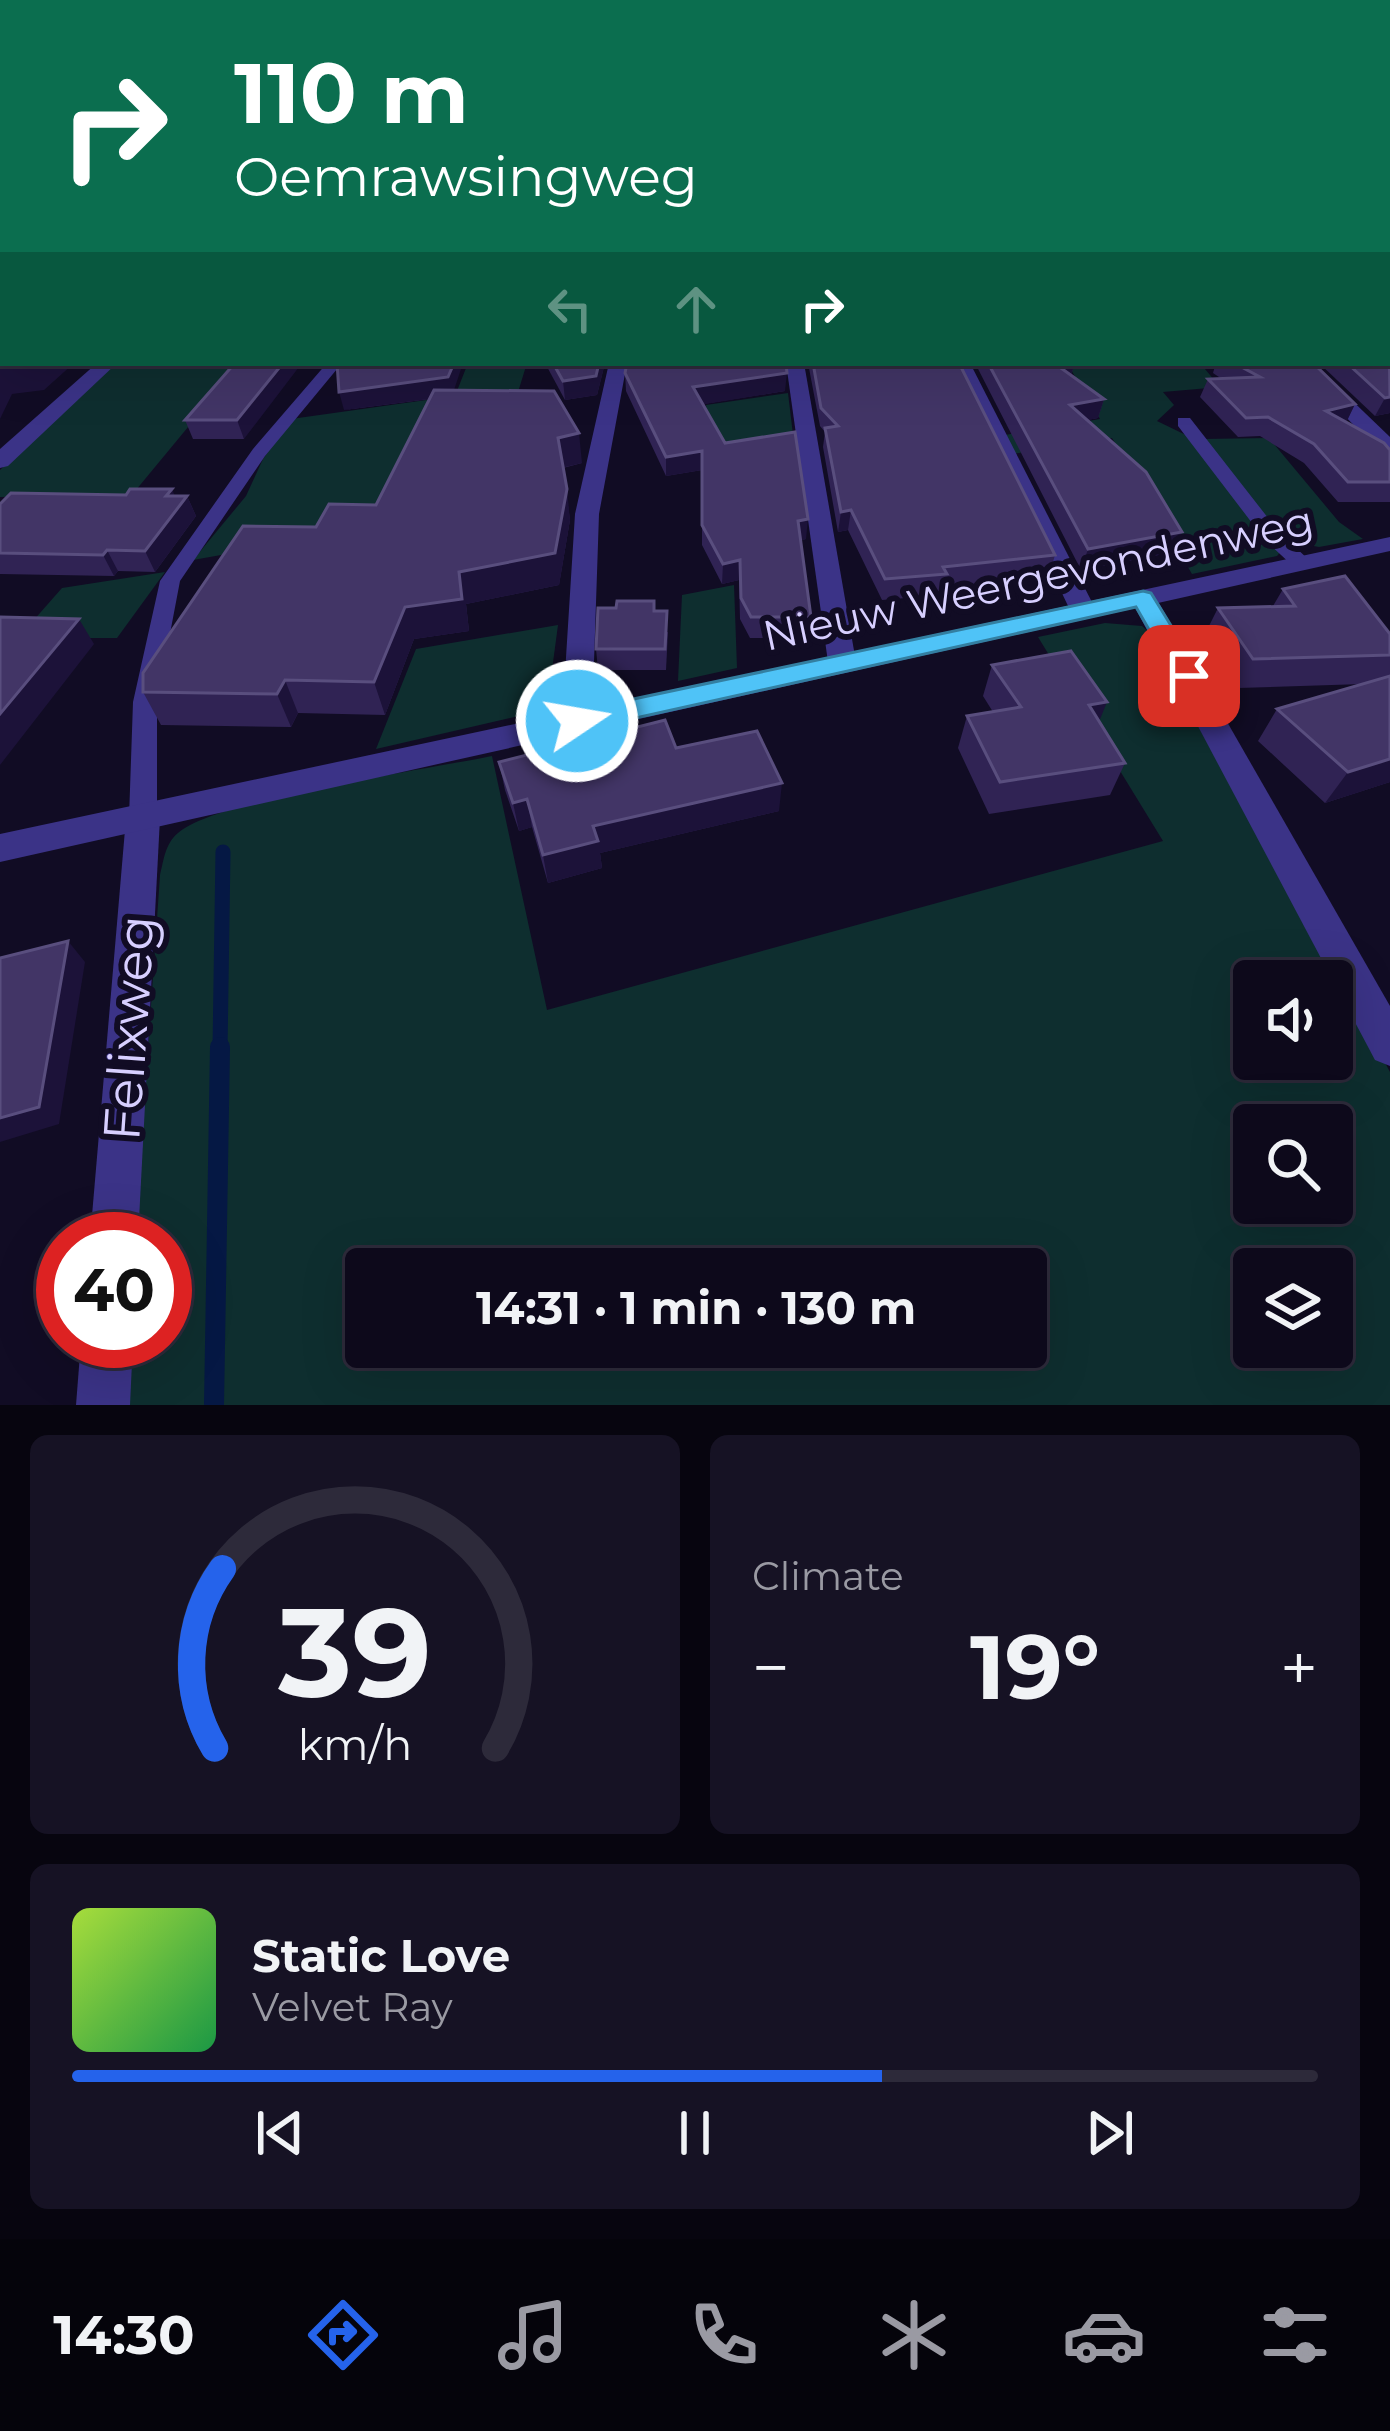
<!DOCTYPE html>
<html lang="en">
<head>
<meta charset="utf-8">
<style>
  :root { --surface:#0d091b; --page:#161224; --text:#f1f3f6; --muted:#9a9aa3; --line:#2d2a3a; --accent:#2563eb }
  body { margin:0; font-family:Montserrat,sans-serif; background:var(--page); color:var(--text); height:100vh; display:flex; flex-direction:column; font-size:45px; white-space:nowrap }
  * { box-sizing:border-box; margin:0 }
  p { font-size:39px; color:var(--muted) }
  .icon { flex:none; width:66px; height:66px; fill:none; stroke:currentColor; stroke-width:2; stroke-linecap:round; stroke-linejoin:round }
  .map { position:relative; height:1405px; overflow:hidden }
  .details { display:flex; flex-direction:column; gap:30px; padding:30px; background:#07050f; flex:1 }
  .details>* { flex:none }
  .guide { position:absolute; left:0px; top:0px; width:1392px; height:366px; box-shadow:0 12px 48px #0002,0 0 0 3px var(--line); background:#0b6e4f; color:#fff; overflow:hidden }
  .tools { position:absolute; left:1233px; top:960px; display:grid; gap:24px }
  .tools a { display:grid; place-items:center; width:120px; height:120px; border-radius:12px; background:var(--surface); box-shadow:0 12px 48px #0002,0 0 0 3px var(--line); font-size:60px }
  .speed { position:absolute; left:36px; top:1212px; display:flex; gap:24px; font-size:60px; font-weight:700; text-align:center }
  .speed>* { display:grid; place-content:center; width:156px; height:156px; border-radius:50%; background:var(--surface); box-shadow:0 12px 48px #0002,0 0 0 3px var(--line); line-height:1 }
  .speed .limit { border:18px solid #d22; background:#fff; color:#111 }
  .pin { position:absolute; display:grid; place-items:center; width:102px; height:102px; color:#fff; margin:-51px; border-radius:24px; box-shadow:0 6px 18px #0006 }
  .me { position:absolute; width:132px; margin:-66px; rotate:78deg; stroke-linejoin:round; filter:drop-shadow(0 0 9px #0008) }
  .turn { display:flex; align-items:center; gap:42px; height:252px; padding:0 36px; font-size:54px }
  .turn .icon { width:156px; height:156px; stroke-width:2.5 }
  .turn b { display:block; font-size:84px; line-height:102px }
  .lanes { display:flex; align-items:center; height:114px; padding:0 36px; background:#0003; justify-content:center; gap:60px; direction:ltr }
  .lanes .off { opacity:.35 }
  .big { font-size:90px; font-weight:700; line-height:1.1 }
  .details .widget { flex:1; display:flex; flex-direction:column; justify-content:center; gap:18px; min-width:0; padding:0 42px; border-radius:18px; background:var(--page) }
  .details .dial { align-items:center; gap:0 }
  .dial svg { height:312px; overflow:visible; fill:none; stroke:var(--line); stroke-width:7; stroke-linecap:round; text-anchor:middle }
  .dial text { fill:var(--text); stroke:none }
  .song { display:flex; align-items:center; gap:36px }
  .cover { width:144px; height:144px; border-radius:18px; background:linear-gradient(135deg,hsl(80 70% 55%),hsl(140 70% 35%)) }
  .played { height:12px; border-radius:6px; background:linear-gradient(90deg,var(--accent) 65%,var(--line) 65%) }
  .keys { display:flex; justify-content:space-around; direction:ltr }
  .heat { display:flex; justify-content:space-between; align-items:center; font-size:66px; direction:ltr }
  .details .tiles { flex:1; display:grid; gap:30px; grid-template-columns:1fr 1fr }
  .widget:last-child { grid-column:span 2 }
  .trip { position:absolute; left:345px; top:1248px; width:702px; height:120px; border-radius:12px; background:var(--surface); box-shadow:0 12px 48px #0002,0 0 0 3px var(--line); font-weight:700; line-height:120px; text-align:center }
  .tab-bar { display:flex; height:192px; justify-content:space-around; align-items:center; background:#05040b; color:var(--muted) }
  .tab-bar .icon { width:84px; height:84px }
  .tab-bar .selected { color:var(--accent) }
  .tab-bar b { font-size:54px; color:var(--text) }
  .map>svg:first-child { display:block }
</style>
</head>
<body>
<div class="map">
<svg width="1390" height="1405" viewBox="0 0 1390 1405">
  <rect width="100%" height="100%" fill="#110c24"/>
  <!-- green -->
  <g fill="#0e2e2f" fill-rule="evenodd">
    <path d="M 115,363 L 241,363 L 131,496 L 0,497 L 0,470 Z"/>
    <path d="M 468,363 L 527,363 L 510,418 L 394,524 L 193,560 L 246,496 L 263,459 L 291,419 L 455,396 Z"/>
    <path d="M 1067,363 L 1200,363 L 1220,387 L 1163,392 L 1174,405 L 1157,421 L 1192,438 L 1281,551 L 1277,556 L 1192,574 L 1112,438 L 1006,455 L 999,436 L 1100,419 Z"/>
    <path d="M 788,393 L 794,443 L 711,457 L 706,405 Z"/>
    <path d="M 1269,438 L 1339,522 L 1363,539 L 1319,547 L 1282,540 L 1203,439 Z"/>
    <path d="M 165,572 L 117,638 L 18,638 L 62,588 Z"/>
    <path d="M 734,585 L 737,668 L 678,681 L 682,595 Z"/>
    <path d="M 1105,623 L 1142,626 L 1164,646 L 1390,1072 L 1390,1405 L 124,1405 L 128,1341 L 165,1341 L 165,1239 L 135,1239 L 160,875 C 164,859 165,844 178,833 C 217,799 430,769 492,756 L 547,1010 L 1163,841 L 1038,637 ZM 1254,981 L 1332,981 L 1332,1059 L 1254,1059 ZM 1254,1125 L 1332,1125 L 1332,1203 L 1254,1203 ZM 366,1269 L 1026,1269 L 1026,1347 L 366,1347 ZM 1254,1269 L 1332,1269 L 1332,1347 L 1254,1347 Z"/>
    <path d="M 558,625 L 548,700 L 532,713 L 376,749 L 416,649 Z"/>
  </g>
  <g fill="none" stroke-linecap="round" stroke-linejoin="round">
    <!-- stream-far1 -->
    <path stroke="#051844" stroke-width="15" d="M 220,1050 L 223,852"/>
    <!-- stream -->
    <path stroke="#051844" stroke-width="20" d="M 214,1405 L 220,1047"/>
    <!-- service -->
    <g fill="#3b3387" fill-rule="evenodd">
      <path d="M 327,363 L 342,363 L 265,456 L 180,581 L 157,702 L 157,818 L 153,825 L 143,829 L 133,825 L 129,818 L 133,702 L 160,581 L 253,449 Z"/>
      <path d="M 1178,418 L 1190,418 L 1279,532 L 1309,560 L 1309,568 L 1295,568 L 1265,540 L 1178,426 Z"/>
    </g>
    <!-- minor -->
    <g fill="#3b3387" fill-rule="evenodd">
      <path d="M 97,363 L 117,363 L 8,466 L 0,468 L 0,449 Z"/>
      <path d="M 609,363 L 627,363 L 599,514 L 592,721 L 588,729 L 566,729 L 562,721 L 575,514 Z"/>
      <path d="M 786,363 L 804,363 L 856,662 L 842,672 L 828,662 Z"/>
      <path d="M 952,363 L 970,363 L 1096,610 L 1093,616 L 1073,616 L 1070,610 Z"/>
      <path d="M 1293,363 L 1313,363 L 1390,437 L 1390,455 L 1382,454 Z"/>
      <path d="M 1143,590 L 1156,598 L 1390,1006 L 1390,1066 L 1375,1060 L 1130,598 Z"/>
      <path d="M 143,805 L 155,809 L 160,818 L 138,1239 L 90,1239 L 126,818 L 131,809 Z"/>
      <path d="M 81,1341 L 133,1341 L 130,1405 L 76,1405 Z"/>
    </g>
    <!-- tertiary -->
    <path fill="#3b3387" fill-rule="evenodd" d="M 1390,537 L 1390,551 L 0,862 L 0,834 Z"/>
  </g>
  <!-- wall -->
  <g fill="#302354">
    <path d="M 235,363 L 244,439 L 193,439 L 185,420 Z"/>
    <path d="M 545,363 L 605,363 L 597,395 L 565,400 Z"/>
    <path d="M 808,363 L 959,363 L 1055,555 L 1049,576 L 944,587 L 942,595 L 882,600 L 848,530 L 838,532 L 823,447 L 825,432 L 820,426 Z"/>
    <path d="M 975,363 L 1075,363 L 1071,375 L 1104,399 L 1098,418 L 1087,420 L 1174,552 L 1081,570 Z"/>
    <path d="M 1210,363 L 1313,363 L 1355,404 L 1346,422 L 1390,450 L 1390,502 L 1338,502 L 1304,463 L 1260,436 L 1238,437 L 1200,397 L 1208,379 L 1222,379 L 1213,373 L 1215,366 Z"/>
    <path d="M 1319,363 L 1389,363 L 1390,413 L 1375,416 Z"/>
    <path d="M 625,373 L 785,391 L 703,404 L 725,443 L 806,539 L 801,540 L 811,617 L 809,638 L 750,638 L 740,619 L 739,580 L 722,584 L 702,545 L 702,470 L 666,476 L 626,391 Z"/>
    <path d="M 454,390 L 582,463 L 563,468 L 570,520 L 559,585 L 466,604 L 469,631 L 414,639 L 385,715 L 298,713 L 291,727 L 161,725 L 143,692 L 316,527 L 376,505 L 430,399 L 344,410 Z"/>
    <path d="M 187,496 L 196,516 L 155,572 L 118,571 L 114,576 L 0,574 L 0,504 Z"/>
    <path d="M 1283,589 L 1390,634 L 1390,782 L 1325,803 L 1258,741 L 1277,709 L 1363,684 L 1238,688 L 1204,636 L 1218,608 L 1273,606 Z"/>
    <path d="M 668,632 L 666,670 L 598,670 L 596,649 Z"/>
    <path d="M 992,665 L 1099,722 L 1125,763 L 1110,795 L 989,814 L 958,748 L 967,716 L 993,712 L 983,696 Z"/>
    <path d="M 676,748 L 779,811 L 600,853 L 602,868 L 548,883 L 532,827 L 519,831 L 505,790 L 499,762 Z"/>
  </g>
  <!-- shaded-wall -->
  <g fill="#1c1239">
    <path d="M 74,363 L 44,390 L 12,394 L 0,419 L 0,364 Z"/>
    <path d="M 283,363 L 302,363 L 244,439 L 237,420 Z"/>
    <path d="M 454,363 L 463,363 L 452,396 L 344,410 L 339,392 Z"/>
    <path d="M 599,363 L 605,363 L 597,395 L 565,400 L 563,381 Z"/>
    <path d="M 1054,363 L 1075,363 L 1071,375 Z"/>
    <path d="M 787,373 L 785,391 L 693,406 L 693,387 Z"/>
    <path d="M 1390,397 L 1390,413 L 1375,416 L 1385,398 Z"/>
    <path d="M 1104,399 L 1098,418 L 1065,424 L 1070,405 Z"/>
    <path d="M 1355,404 L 1346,423 L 1326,411 Z"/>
    <path d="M 579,433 L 582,463 L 561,468 L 558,438 Z"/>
    <path d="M 702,451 L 702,470 L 666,476 L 666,457 Z"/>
    <path d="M 172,489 L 179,506 L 187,496 L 196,516 L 155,572 L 145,551 L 166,496 Z"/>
    <path d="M 567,489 L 570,520 L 559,585 L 466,604 L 469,631 L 414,639 L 385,715 L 374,682 L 405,607 L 459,572 Z"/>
    <path d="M 851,510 L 848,530 L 838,532 L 841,512 Z"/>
    <path d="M 808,519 L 806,539 L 797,541 L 798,521 Z"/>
    <path d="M 1182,532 L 1174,552 L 1081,570 L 1088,549 Z"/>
    <path d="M 107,550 L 118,571 L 114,576 L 103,555 Z"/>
    <path d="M 740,560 L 739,580 L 722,584 L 723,564 Z"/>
    <path d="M 79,619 L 94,644 L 0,765 L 0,714 Z"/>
    <path d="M 285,680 L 298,713 L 291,727 L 277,694 Z"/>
    <path d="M 1107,702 L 1094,734 L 1089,705 Z"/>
    <path d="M 1390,759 L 1390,782 L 1325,803 L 1348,772 Z"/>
    <path d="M 782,783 L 779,811 L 600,853 L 602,868 L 548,883 L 543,855 L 593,826 Z"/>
    <path d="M 527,799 L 532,827 L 519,831 L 513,803 Z"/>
    <path d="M 68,941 L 85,962 L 59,1124 L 0,1142 L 0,1118 Z"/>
  </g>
  <!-- building -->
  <g fill="#423566" stroke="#594e7e" stroke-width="3">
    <path d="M 1389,156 L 1390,156 L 1389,330 Z"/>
    <path d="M 3,319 L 3,363 L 5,363 L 0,364 L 0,320 Z"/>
    <path d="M 1389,334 L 1390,397 L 1385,398 L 1347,363 L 1389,363 Z"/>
    <path d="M 235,363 L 283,363 L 237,420 L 185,420 Z"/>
    <path d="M 337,363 L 454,363 L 448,377 L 339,392 Z"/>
    <path d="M 553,363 L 599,363 L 596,376 L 563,381 Z"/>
    <path d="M 627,363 L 786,363 L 787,373 L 693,387 L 725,443 L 795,432 L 808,519 L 798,521 L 811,617 L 751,617 L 741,598 L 740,560 L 723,564 L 702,525 L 702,451 L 666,457 L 625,373 Z"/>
    <path d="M 813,363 L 959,363 L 1055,555 L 943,567 L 947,574 L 885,579 L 851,510 L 841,512 L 825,428 L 838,426 L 821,408 Z"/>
    <path d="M 988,363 L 1054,363 L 1104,399 L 1070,405 L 1146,472 L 1182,532 L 1088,549 Z"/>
    <path d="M 1234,363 L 1313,363 L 1355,404 L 1326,411 L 1384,443 L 1390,450 L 1390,482 L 1348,482 L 1314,444 L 1268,417 L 1246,418 L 1208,379 L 1260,377 Z"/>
    <path d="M 434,390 L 554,391 L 579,433 L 558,438 L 567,489 L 555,553 L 459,572 L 462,599 L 405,607 L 374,682 L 285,680 L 277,694 L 143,692 L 143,673 L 243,526 L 316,527 L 329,504 L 376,505 Z"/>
    <path d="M 130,489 L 172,489 L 166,496 L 187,496 L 145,551 L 107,550 L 103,555 L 0,553 L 0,504 L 11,493 L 126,495 Z"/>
    <path d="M 1345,576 L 1390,634 L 1390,655 L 1253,659 L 1218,608 L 1295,606 L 1283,589 Z"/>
    <path d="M 617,601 L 654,601 L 654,611 L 667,611 L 665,649 L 596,649 L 598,608 L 616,608 Z"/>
    <path d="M 0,617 L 79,619 L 0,714 Z"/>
    <path d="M 1071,651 L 1107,702 L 1089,705 L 1125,763 L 1000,782 L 967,716 L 1021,707 L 992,665 Z"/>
    <path d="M 1390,676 L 1390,759 L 1348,772 L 1277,709 Z"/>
    <path d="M 665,720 L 676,748 L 757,731 L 782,783 L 593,826 L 598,841 L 543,855 L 527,799 L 513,803 L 499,762 Z"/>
    <path d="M 68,941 L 39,1107 L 0,1118 L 0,958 Z"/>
  </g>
  <!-- sky -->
  <linearGradient id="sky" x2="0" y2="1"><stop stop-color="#090714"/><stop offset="0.44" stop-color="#323450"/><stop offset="1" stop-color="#323450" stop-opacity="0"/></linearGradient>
  <rect width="1390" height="353" fill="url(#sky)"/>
  <!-- route -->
  <path fill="#4fc3f7" stroke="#337fa1" stroke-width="3" d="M 1143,591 L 1151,593 L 1202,676 L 1198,682 L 1179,682 L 1136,607 L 577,731 L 563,721 L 577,711 Z"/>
  <g text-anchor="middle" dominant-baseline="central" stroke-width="12" stroke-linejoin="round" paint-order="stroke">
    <!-- street labels -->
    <g font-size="42" fill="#d7cfff" stroke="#110c24">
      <text transform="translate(1038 578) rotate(-12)">Nieuw Weergevondenweg</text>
    </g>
    <!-- near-street labels -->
    <g font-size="51" fill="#d7cfff" stroke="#110c24">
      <text transform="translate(129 1028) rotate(-86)">Felixweg</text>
    </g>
  </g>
</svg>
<div class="tools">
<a><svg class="icon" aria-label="sound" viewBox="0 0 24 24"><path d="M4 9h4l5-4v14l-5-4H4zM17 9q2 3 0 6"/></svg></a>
<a><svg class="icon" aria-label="search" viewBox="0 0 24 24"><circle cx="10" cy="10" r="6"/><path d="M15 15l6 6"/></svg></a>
<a><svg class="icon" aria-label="layers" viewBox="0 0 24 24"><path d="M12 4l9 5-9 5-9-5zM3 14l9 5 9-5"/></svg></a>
</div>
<div class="speed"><div class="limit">40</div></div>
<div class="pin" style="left:1189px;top:676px;background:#d93025"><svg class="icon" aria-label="arrive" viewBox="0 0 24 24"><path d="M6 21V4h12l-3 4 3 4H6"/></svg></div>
<svg class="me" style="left:577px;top:721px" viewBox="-20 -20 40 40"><circle r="17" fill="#4fc3f7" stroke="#fff" stroke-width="3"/><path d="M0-11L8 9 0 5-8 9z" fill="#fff"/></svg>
<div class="trip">14:31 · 1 min · 130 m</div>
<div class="guide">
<div class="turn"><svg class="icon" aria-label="right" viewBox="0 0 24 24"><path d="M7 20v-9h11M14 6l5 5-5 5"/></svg><div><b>110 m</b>Oemrawsingweg</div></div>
<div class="lanes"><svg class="icon off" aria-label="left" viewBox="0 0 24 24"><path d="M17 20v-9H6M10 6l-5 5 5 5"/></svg><svg class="icon off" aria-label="ahead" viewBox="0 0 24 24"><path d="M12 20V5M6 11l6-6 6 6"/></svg><svg class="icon" aria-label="right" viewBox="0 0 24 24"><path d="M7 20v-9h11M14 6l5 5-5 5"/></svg></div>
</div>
</div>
<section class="details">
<div class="tiles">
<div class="widget dial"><svg viewBox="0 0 100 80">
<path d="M14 69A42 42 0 1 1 86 69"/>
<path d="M14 69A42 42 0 0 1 16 23" stroke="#2563eb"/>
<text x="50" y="56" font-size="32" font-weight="700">39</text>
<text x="50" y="72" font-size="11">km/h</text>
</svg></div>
<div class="widget"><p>Climate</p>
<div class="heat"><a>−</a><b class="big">19°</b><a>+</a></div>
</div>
<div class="widget">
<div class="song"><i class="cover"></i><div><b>Static Love</b><p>Velvet Ray</p></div></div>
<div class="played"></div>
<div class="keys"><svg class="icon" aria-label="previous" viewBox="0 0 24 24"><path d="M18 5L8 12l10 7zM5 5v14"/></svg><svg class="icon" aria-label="pause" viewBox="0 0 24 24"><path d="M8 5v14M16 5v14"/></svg><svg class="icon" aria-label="next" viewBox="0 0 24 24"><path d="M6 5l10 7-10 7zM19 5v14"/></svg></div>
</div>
</div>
</section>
<nav class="tab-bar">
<b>14:30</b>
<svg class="icon selected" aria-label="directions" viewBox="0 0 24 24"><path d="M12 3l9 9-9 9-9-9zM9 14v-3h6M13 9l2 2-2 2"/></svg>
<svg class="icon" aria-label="music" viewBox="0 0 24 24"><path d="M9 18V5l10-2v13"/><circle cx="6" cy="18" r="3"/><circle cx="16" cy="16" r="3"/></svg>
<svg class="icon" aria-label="phone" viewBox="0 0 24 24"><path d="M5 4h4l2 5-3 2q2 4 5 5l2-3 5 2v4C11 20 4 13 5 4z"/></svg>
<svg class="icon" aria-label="climate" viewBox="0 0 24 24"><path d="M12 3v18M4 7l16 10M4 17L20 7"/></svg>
<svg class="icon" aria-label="car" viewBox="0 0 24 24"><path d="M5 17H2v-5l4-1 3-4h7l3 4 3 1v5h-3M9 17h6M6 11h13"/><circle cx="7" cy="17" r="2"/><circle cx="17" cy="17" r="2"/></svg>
<svg class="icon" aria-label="filters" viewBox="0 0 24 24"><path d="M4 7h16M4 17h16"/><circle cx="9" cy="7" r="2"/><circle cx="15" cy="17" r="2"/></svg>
</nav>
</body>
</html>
